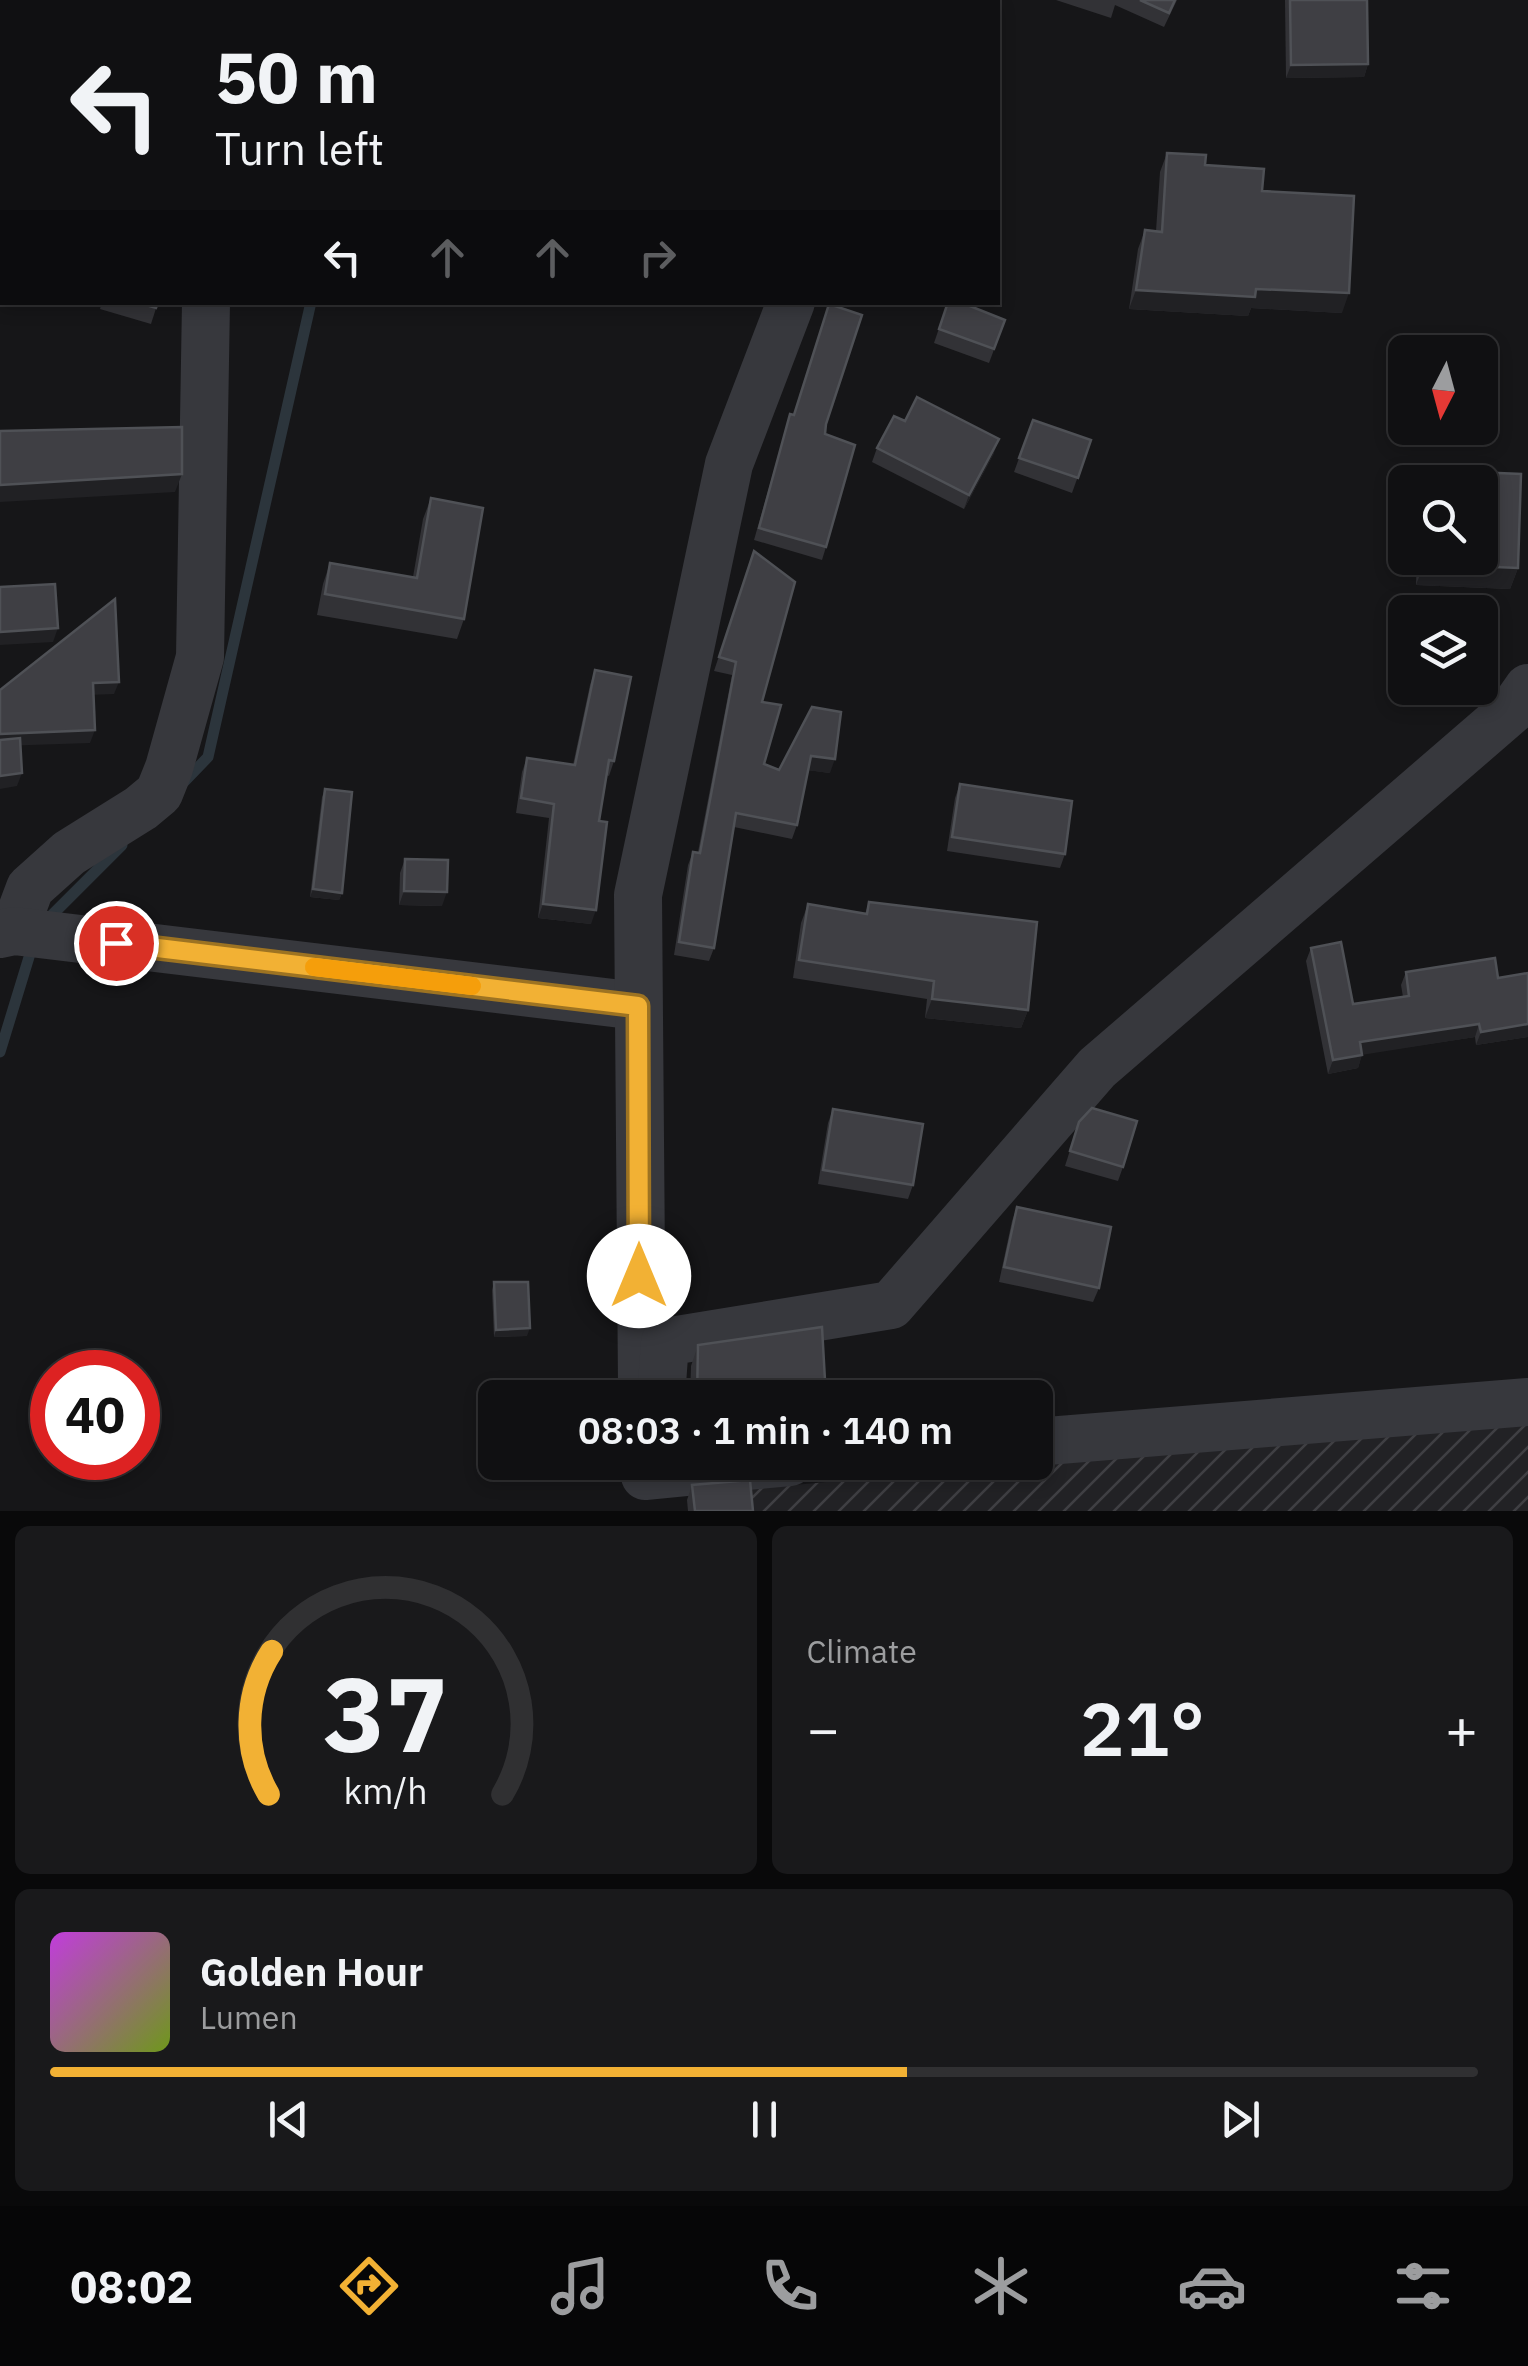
<!DOCTYPE html>
<html lang="en">
<head>
<meta charset="utf-8">
<style>
  :root { --surface:#101012; --page:#19191b; --text:#f1f3f6; --muted:#9c9d9f; --line:#303032; --accent:#f2b134 }
  body { margin:0; font-family:"IBM Plex Sans",sans-serif; background:var(--page); color:var(--text); height:100vh; display:flex; flex-direction:column; font-size:38px; white-space:nowrap }
  * { box-sizing:border-box; margin:0 }
  p { font-size:32px; color:var(--muted) }
  .icon { flex:none; width:55px; height:55px; fill:none; stroke:currentColor; stroke-width:2; stroke-linecap:round; stroke-linejoin:round }
  .map { position:relative; height:1511px; overflow:hidden }
  .sheet { display:flex; flex-direction:column; gap:15px; padding:15px; background:#09090a; flex:1 }
  .sheet>* { flex:none }
  .banner { position:absolute; left:0px; top:0px; width:1000px; height:305px; box-shadow:0 5px 15px #0003,0 0 0 2px var(--line); background:#101012; color:var(--text); overflow:hidden }
  .needle { width:65px; rotate:186deg }
  .buttons { position:absolute; left:1388px; top:335px; display:grid; gap:20px }
  .buttons a { display:grid; place-items:center; width:110px; height:110px; border-radius:15px; background:var(--surface); box-shadow:0 5px 15px #0003,0 0 0 2px var(--line); font-size:50px }
  .speed { position:absolute; left:30px; top:1350px; display:flex; gap:20px; font-size:50px; font-weight:700; text-align:center }
  .speed>* { display:grid; place-content:center; width:130px; height:130px; border-radius:50%; background:var(--surface); box-shadow:0 5px 15px #0003,0 0 0 2px var(--line); line-height:1 }
  .speed .limit { border:15px solid #d22; background:#fff; color:#111 }
  .pin { position:absolute; display:grid; place-items:center; width:85px; height:85px; color:#fff; margin:-42px; border:5px solid #fff; border-radius:50%; box-shadow:0 2px 10px #0007 }
  .me { position:absolute; width:110px; margin:-55px; rotate:0deg; stroke-linejoin:round; filter:drop-shadow(0 0 8px #0008) }
  .turn { display:flex; align-items:center; gap:35px; height:210px; padding:0 50px; font-size:45px }
  .turn .icon { width:130px; height:130px; stroke-width:2.5 }
  .turn b { display:block; font-size:70px; line-height:85px }
  .lanes { display:flex; align-items:center; height:95px; padding:0 50px; background:#0003; justify-content:center; gap:50px; direction:ltr }
  .lanes .off { opacity:.35 }
  .big { font-size:75px; font-weight:600; line-height:1.1 }
  .sheet .tile { flex:1; display:flex; flex-direction:column; justify-content:center; gap:15px; min-width:0; padding:0 35px; border-radius:15px; background:var(--page) }
  .sheet .dial { align-items:center; gap:0 }
  .dial svg { height:260px; overflow:visible; fill:none; stroke:var(--line); stroke-width:7; stroke-linecap:round; text-anchor:middle }
  .dial text { fill:var(--text); stroke:none }
  .song { display:flex; align-items:center; gap:30px }
  .cover { width:120px; height:120px; border-radius:15px; background:linear-gradient(135deg,hsl(290 70% 55%),hsl(80 70% 35%)) }
  .played { height:10px; border-radius:5px; background:linear-gradient(90deg,var(--accent) 60%,var(--line) 60%) }
  .keys { display:flex; justify-content:space-around; direction:ltr }
  .heat { display:flex; justify-content:space-between; align-items:center; font-size:55px; direction:ltr }
  .sheet .tiles { flex:1; display:grid; gap:15px; grid-template-columns:1fr 1fr }
  .tile:last-child { grid-column:span 2 }
  .trip { position:absolute; left:478px; top:1380px; width:575px; height:100px; border-radius:15px; background:var(--surface); box-shadow:0 5px 15px #0003,0 0 0 2px var(--line); font-weight:600; line-height:100px; text-align:center }
  .dock { display:flex; height:160px; justify-content:space-around; align-items:center; background:#060607; color:var(--muted) }
  .dock .icon { width:70px; height:70px }
  .dock .on { color:var(--accent) }
  .dock b { font-size:45px; color:var(--text) }
  .map>svg:first-child { display:block }
</style>
</head>
<body>
<div class="map">
<svg width="1528" height="1511" viewBox="0 0 1528 1511">
  <defs>
    <pattern id="industrial-furrows" width="10" height="10" patternUnits="userSpaceOnUse" patternTransform="scale(2.5)"><rect width="10" height="10" fill="#222225"/><path d="M-1 1l2-2M0 10L10 0M9 11l2-2" fill="none" stroke="#3f3f43"/></pattern>
  </defs>
  <rect width="100%" height="100%" fill="#161618"/>
  <!-- industrial -->
  <path fill="url(#industrial-furrows)" d="M 1528,1417 L 1528,1511 L 733,1511 L 731,1491 Z"/>
  <g fill="none" stroke-linecap="round" stroke-linejoin="round">
    <!-- stream -->
    <g stroke="#2c353c" stroke-width="11">
      <path d="M 379,2 L 380,0"/>
      <path d="M 184,782 L 208,757 L 311,302"/>
      <path d="M 47,920 L 122,845"/>
      <path d="M 0,1052 L 33,944"/>
    </g>
    <!-- minor -->
    <g stroke="#37383d" stroke-width="48">
      <path d="M 169,0 L 180,2"/>
      <path d="M 252,2 L 253,0"/>
      <path d="M 905,2 L 906,0"/>
      <path d="M 14,931 L 30,888 L 69,853 L 141,808 L 159,793 L 169,768 L 200,657 L 206,302"/>
      <path d="M 0,934 L 14,931 L 638,1006"/>
      <path d="M 642,1384 L 638,895 L 729,464 L 791,302"/>
      <path d="M 661,1398 L 665,1342 L 891,1305 L 1097,1068 L 1514,708 L 1528,688"/>
      <path d="M 1035,1442 L 1528,1402"/>
      <path d="M 645,1476 L 790,1462"/>
    </g>
  </g>
  <!-- wall -->
  <g fill="#323236">
    <path d="M 594,0 L 651,0 L 650,2 L 593,2 Z"/>
    <path d="M 1056,0 L 1177,0 L 1164,27 L 1115,5 L 1111,18 Z"/>
    <path d="M 1285,0 L 1367,0 L 1368,64 L 1364,77 L 1286,78 Z"/>
    <path d="M 0,6 L 2,6 L 2,282 L 0,281 Z"/>
    <path d="M 1167,153 L 1205,165 L 1262,191 L 1342,313 L 1251,308 L 1248,316 L 1129,309 L 1138,249 L 1145,230 L 1156,231 L 1160,172 Z"/>
    <path d="M 102,302 L 158,302 L 151,324 L 100,309 Z"/>
    <path d="M 948,302 L 1005,320 L 989,363 L 934,343 Z"/>
    <path d="M 790,414 L 826,424 L 825,434 L 826,547 L 822,560 L 754,540 Z"/>
    <path d="M 1033,420 L 1091,440 L 1072,493 L 1014,472 Z"/>
    <path d="M 905,421 L 994,453 L 964,509 L 872,462 L 877,448 Z"/>
    <path d="M 1427,470 L 1521,474 L 1518,568 L 1510,589 L 1416,585 L 1417,558 L 1480,558 L 1480,482 L 1423,482 Z"/>
    <path d="M 431,498 L 464,619 L 457,639 L 317,615 L 323,584 L 330,563 L 413,577 L 423,519 Z"/>
    <path d="M 754,551 L 764,764 L 779,770 L 812,707 L 830,773 L 808,770 L 797,825 L 792,839 L 734,827 L 714,948 L 709,961 L 674,955 L 688,865 L 693,852 L 698,852 L 732,675 L 714,671 Z"/>
    <path d="M 595,670 L 614,761 L 609,776 L 606,775 L 599,821 L 591,924 L 538,918 L 549,818 L 516,813 L 522,772 L 527,758 L 573,765 L 590,685 Z"/>
    <path d="M 960,784 L 1065,854 L 1060,868 L 947,851 L 955,798 Z"/>
    <path d="M 325,789 L 342,893 L 339,900 L 310,897 L 322,797 Z"/>
    <path d="M 405,859 L 442,906 L 399,905 L 400,873 Z"/>
    <path d="M 869,902 L 1028,1010 L 1021,1028 L 925,1018 L 927,999 L 793,978 L 801,923 L 808,904 L 865,914 Z"/>
    <path d="M 1311,948 L 1353,1004 L 1403,997 L 1401,985 L 1406,972 L 1498,978 L 1528,973 L 1528,1037 L 1476,1045 L 1475,1037 L 1362,1054 L 1358,1068 L 1328,1074 L 1306,961 Z"/>
    <path d="M 833,1109 L 913,1185 L 908,1199 L 818,1184 L 828,1123 Z"/>
    <path d="M 1079,1122 L 1123,1167 L 1118,1181 L 1065,1166 Z"/>
    <path d="M 1017,1207 L 1099,1288 L 1093,1302 L 999,1282 L 1012,1221 Z"/>
    <path d="M 494,1282 L 527,1336 L 494,1337 L 492,1290 Z"/>
    <path d="M 698,1345 L 826,1398 L 690,1398 L 691,1366 Z"/>
    <path d="M 692,1485 L 753,1511 L 688,1511 L 687,1500 Z"/>
  </g>
  <!-- shaded-wall -->
  <g fill="#212124">
    <path d="M 1368,64 L 1364,77 L 1286,78 L 1291,65 Z"/>
    <path d="M 1256,289 L 1349,293 L 1342,313 L 1251,308 L 1248,316 L 1129,309 L 1136,290 Z"/>
    <path d="M 999,439 L 994,453 L 964,509 L 969,495 Z"/>
    <path d="M 182,474 L 175,492 L 0,502 L 0,485 Z"/>
    <path d="M 1424,564 L 1518,568 L 1510,589 L 1416,585 Z"/>
    <path d="M 58,628 L 53,642 L 0,645 L 0,632 Z"/>
    <path d="M 119,682 L 114,694 L 88,695 L 93,683 Z"/>
    <path d="M 95,730 L 90,743 L 0,746 L 0,734 Z"/>
    <path d="M 811,756 L 835,759 L 830,773 L 806,770 Z"/>
    <path d="M 22,773 L 17,786 L 0,789 L 0,776 Z"/>
    <path d="M 313,889 L 342,893 L 339,900 L 310,897 Z"/>
    <path d="M 404,891 L 447,892 L 442,906 L 399,905 Z"/>
    <path d="M 543,904 L 596,910 L 591,924 L 538,918 Z"/>
    <path d="M 932,999 L 1028,1010 L 1021,1028 L 925,1018 Z"/>
    <path d="M 1479,1024 L 1475,1037 L 1355,1056 L 1360,1042 Z"/>
    <path d="M 1528,1024 L 1528,1037 L 1476,1045 L 1481,1032 Z"/>
    <path d="M 1362,1055 L 1358,1068 L 1328,1074 L 1333,1060 Z"/>
    <path d="M 530,1328 L 527,1336 L 494,1337 L 496,1330 Z"/>
  </g>
  <!-- building -->
  <g fill="#3f3f44" stroke="#4f5156" stroke-width="2.5">
    <rect x="90" y="0" width="42" height="2"/>
    <path d="M 490,0 L 582,0 L 581,2 L 489,2 Z"/>
    <path d="M 610,0 L 651,0 L 650,2 L 619,2 Z"/>
    <path d="M 1140,0 L 1175,0 L 1169,13 Z"/>
    <path d="M 1290,0 L 1367,0 L 1368,64 L 1291,65 Z"/>
    <path d="M 0,6 L 2,6 L 2,265 L 0,264 Z"/>
    <path d="M 1167,153 L 1206,155 L 1205,165 L 1264,169 L 1262,191 L 1354,196 L 1349,293 L 1256,289 L 1255,297 L 1136,290 L 1145,230 L 1162,232 Z"/>
    <path d="M 136,302 L 158,302 L 156,308 Z"/>
    <path d="M 948,302 L 960,302 L 1005,320 L 994,349 L 939,329 Z"/>
    <path d="M 829,304 L 862,315 L 826,424 L 825,434 L 855,445 L 826,547 L 759,528 L 790,414 L 794,415 Z"/>
    <path d="M 917,397 L 999,439 L 969,495 L 877,448 L 894,416 L 905,421 Z"/>
    <path d="M 1033,420 L 1091,440 L 1078,478 L 1019,458 Z"/>
    <path d="M 182,427 L 182,474 L 0,485 L 0,431 Z"/>
    <path d="M 1427,470 L 1521,474 L 1518,568 L 1424,564 L 1424,558 L 1480,558 L 1480,482 L 1427,482 Z"/>
    <path d="M 431,498 L 483,508 L 464,619 L 325,594 L 330,563 L 417,578 Z"/>
    <path d="M 754,551 L 795,582 L 762,702 L 781,705 L 764,764 L 779,770 L 812,707 L 841,712 L 835,759 L 811,756 L 797,825 L 736,813 L 714,948 L 679,942 L 693,852 L 700,853 L 736,662 L 719,657 Z"/>
    <path d="M 55,584 L 58,628 L 0,632 L 0,587 Z"/>
    <path d="M 115,599 L 119,682 L 93,683 L 95,730 L 0,734 L 0,690 Z"/>
    <path d="M 595,670 L 631,677 L 614,761 L 609,760 L 599,821 L 607,822 L 596,910 L 543,904 L 554,804 L 521,798 L 527,758 L 575,765 Z"/>
    <path d="M 20,738 L 22,773 L 0,776 L 0,740 Z"/>
    <path d="M 960,784 L 1072,801 L 1065,854 L 952,837 Z"/>
    <path d="M 325,789 L 352,792 L 342,893 L 313,889 Z"/>
    <path d="M 405,859 L 448,860 L 447,892 L 404,891 Z"/>
    <path d="M 869,902 L 1037,922 L 1028,1010 L 932,999 L 934,981 L 799,960 L 808,904 L 867,914 Z"/>
    <path d="M 1341,942 L 1353,1004 L 1409,996 L 1406,972 L 1495,958 L 1498,978 L 1528,973 L 1528,1024 L 1481,1032 L 1479,1024 L 1360,1042 L 1362,1055 L 1333,1060 L 1311,948 Z"/>
    <path d="M 1092,1108 L 1137,1121 L 1123,1167 L 1070,1151 L 1079,1122 Z"/>
    <path d="M 833,1109 L 923,1124 L 913,1185 L 823,1170 Z"/>
    <path d="M 1017,1207 L 1111,1227 L 1099,1288 L 1004,1267 Z"/>
    <path d="M 494,1282 L 528,1282 L 530,1328 L 496,1330 Z"/>
    <path d="M 822,1327 L 826,1398 L 697,1398 L 698,1345 Z"/>
    <path d="M 750,1480 L 753,1511 L 695,1511 L 692,1485 Z"/>
  </g>
  <g fill="none" stroke-linecap="round" stroke-linejoin="round">
    <!-- route casing -->
    <g stroke="#9d7322" stroke-width="25">
      <path id="route" d="M 116,943 L 638,1006 L 639,1276"/>
    </g>
    <!-- route -->
    <use href="#route" stroke="#f2b134" stroke-width="18"/>
    <!-- slow -->
    <path stroke="#f59e0b" stroke-width="18" d="M 314,967 L 472,986"/>
  </g>
</svg>
<div class="buttons">
<a><svg class="needle" viewBox="-14 -14 28 28"><path d="M0-13l5 13h-10z" fill="#e53935"/><path d="M0 13l5-13h-10z" fill="#9c9d9f"/></svg></a>
<a><svg class="icon" aria-label="search" viewBox="0 0 24 24"><circle cx="10" cy="10" r="6"/><path d="M15 15l6 6"/></svg></a>
<a><svg class="icon" aria-label="layers" viewBox="0 0 24 24"><path d="M12 4l9 5-9 5-9-5zM3 14l9 5 9-5"/></svg></a>
</div>
<div class="speed"><div class="limit">40</div></div>
<div class="pin" style="left:116px;top:943px;background:#d93025"><svg class="icon" aria-label="arrive" viewBox="0 0 24 24"><path d="M6 21V4h12l-3 4 3 4H6"/></svg></div>
<svg class="me" style="left:639px;top:1276px" viewBox="-20 -20 40 40"><circle r="19" fill="#fff"/><path d="M0-13L10 11 0 6-10 11z" fill="#f2b134"/></svg>
<div class="trip">08:03 · 1 min · 140 m</div>
<div class="banner">
<div class="turn"><svg class="icon" aria-label="left" viewBox="0 0 24 24"><path d="M17 20v-9H6M10 6l-5 5 5 5"/></svg><div><b>50 m</b>Turn left</div></div>
<div class="lanes"><svg class="icon" aria-label="left" viewBox="0 0 24 24"><path d="M17 20v-9H6M10 6l-5 5 5 5"/></svg><svg class="icon off" aria-label="ahead" viewBox="0 0 24 24"><path d="M12 20V5M6 11l6-6 6 6"/></svg><svg class="icon off" aria-label="ahead" viewBox="0 0 24 24"><path d="M12 20V5M6 11l6-6 6 6"/></svg><svg class="icon off" aria-label="right" viewBox="0 0 24 24"><path d="M7 20v-9h11M14 6l5 5-5 5"/></svg></div>
</div>
</div>
<section class="sheet">
<div class="tiles">
<div class="tile dial"><svg viewBox="0 0 100 80">
<path d="M14 69A42 42 0 1 1 86 69"/>
<path d="M14 69A42 42 0 0 1 15 25" stroke="#f2b134"/>
<text x="50" y="56" font-size="32" font-weight="700">37</text>
<text x="50" y="72" font-size="11">km/h</text>
</svg></div>
<div class="tile"><p>Climate</p>
<div class="heat"><a>−</a><b class="big">21°</b><a>+</a></div>
</div>
<div class="tile">
<div class="song"><i class="cover"></i><div><b>Golden Hour</b><p>Lumen</p></div></div>
<div class="played"></div>
<div class="keys"><svg class="icon" aria-label="previous" viewBox="0 0 24 24"><path d="M18 5L8 12l10 7zM5 5v14"/></svg><svg class="icon" aria-label="pause" viewBox="0 0 24 24"><path d="M8 5v14M16 5v14"/></svg><svg class="icon" aria-label="next" viewBox="0 0 24 24"><path d="M6 5l10 7-10 7zM19 5v14"/></svg></div>
</div>
</div>
</section>
<nav class="dock">
<b>08:02</b>
<svg class="icon on" aria-label="directions" viewBox="0 0 24 24"><path d="M12 3l9 9-9 9-9-9zM9 14v-3h6M13 9l2 2-2 2"/></svg>
<svg class="icon" aria-label="music" viewBox="0 0 24 24"><path d="M9 18V5l10-2v13"/><circle cx="6" cy="18" r="3"/><circle cx="16" cy="16" r="3"/></svg>
<svg class="icon" aria-label="phone" viewBox="0 0 24 24"><path d="M5 4h4l2 5-3 2q2 4 5 5l2-3 5 2v4C11 20 4 13 5 4z"/></svg>
<svg class="icon" aria-label="climate" viewBox="0 0 24 24"><path d="M12 3v18M4 7l16 10M4 17L20 7"/></svg>
<svg class="icon" aria-label="car" viewBox="0 0 24 24"><path d="M5 17H2v-5l4-1 3-4h7l3 4 3 1v5h-3M9 17h6M6 11h13"/><circle cx="7" cy="17" r="2"/><circle cx="17" cy="17" r="2"/></svg>
<svg class="icon" aria-label="filters" viewBox="0 0 24 24"><path d="M4 7h16M4 17h16"/><circle cx="9" cy="7" r="2"/><circle cx="15" cy="17" r="2"/></svg>
</nav>
</body>
</html>
